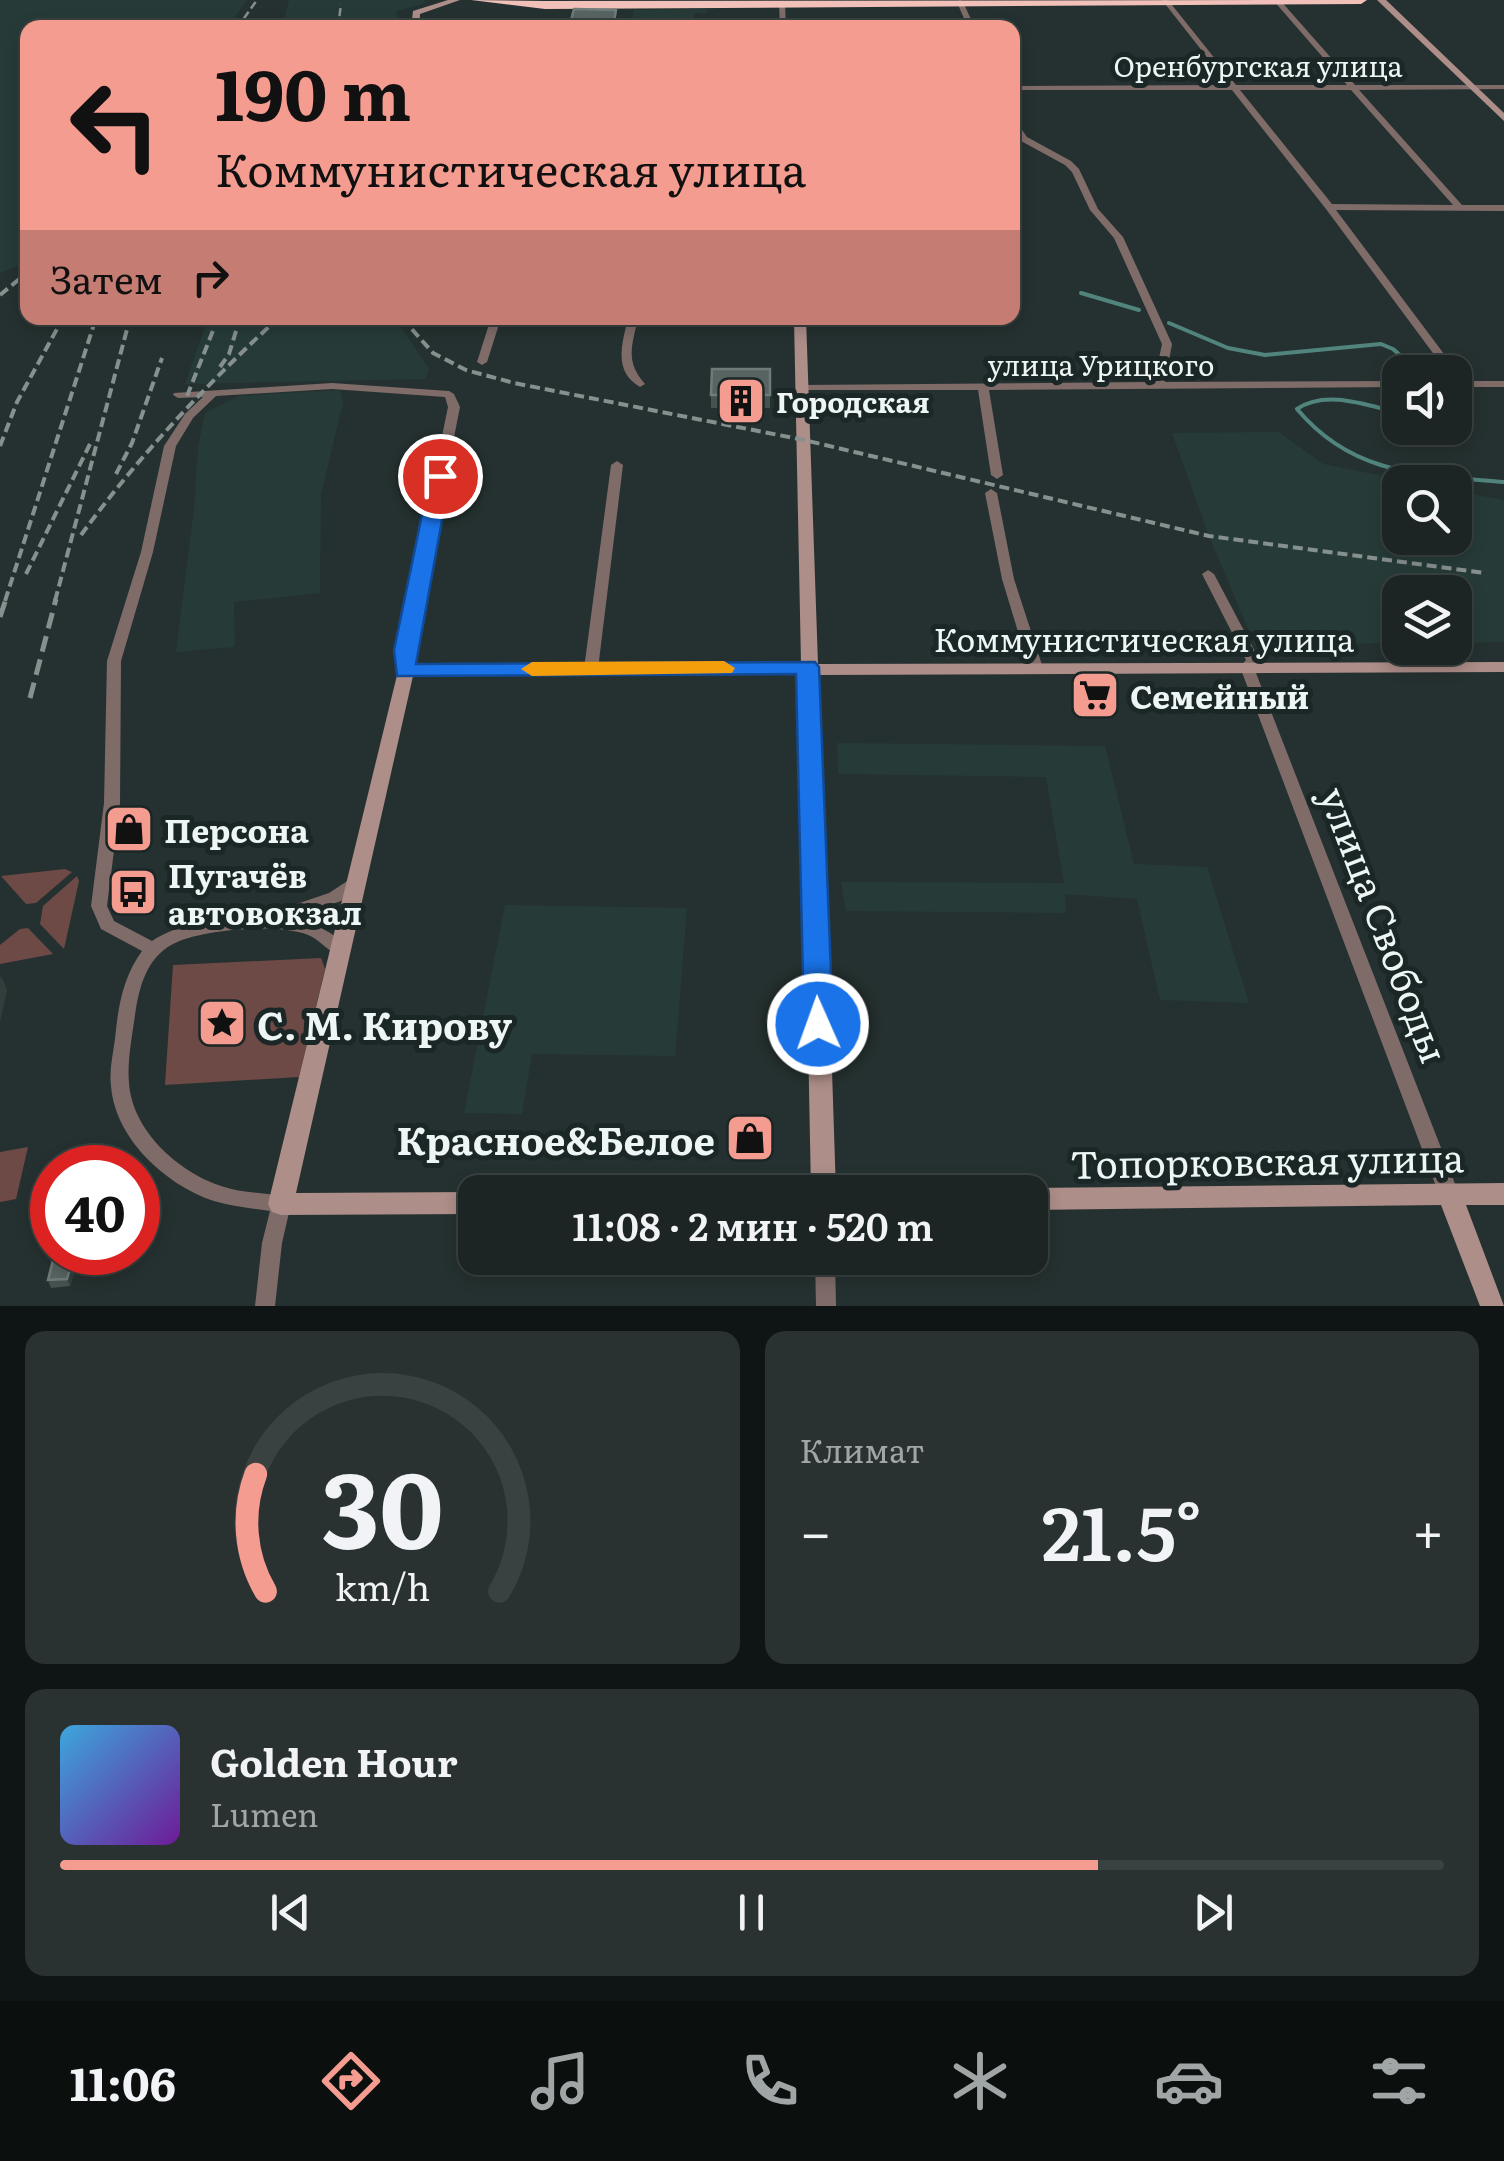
<!DOCTYPE html>
<html lang="ru">
<head>
<meta charset="utf-8">
<style>
  :root { --surface:#1c2524; --page:#293131; --text:#f1f3f6; --muted:#a0a5a6; --line:#3a4241; --accent:#f59c90 }
  body { margin:0; font-family:Literata,serif; background:var(--page); color:var(--text); height:100vh; display:flex; flex-direction:column; font-size:38px; white-space:nowrap }
  * { box-sizing:border-box; margin:0 }
  p { font-size:32px; color:var(--muted) }
  .icon { flex:none; width:55px; height:55px; fill:none; stroke:currentColor; stroke-width:2; stroke-linecap:round; stroke-linejoin:round }
  .map { position:relative; height:1306px; overflow:hidden }
  .side { display:flex; flex-direction:column; gap:25px; padding:25px; background:#0f1414; flex:1 }
  .side>* { flex:none }
  .hud { position:absolute; left:20px; top:20px; width:1000px; height:305px; border-radius:20px; box-shadow:0 5px 15px #0003,0 0 0 2px var(--line); background:#f59c90; color:#111; overflow:hidden }
  .fabs { position:absolute; left:1382px; top:355px; display:grid; gap:20px }
  .fabs a { display:grid; place-items:center; width:90px; height:90px; border-radius:20px; background:var(--surface); box-shadow:0 5px 15px #0003,0 0 0 2px var(--line); font-size:50px }
  .speed { position:absolute; left:30px; top:1145px; display:flex; gap:20px; font-size:50px; font-weight:700; text-align:center }
  .speed>* { display:grid; place-content:center; width:130px; height:130px; border-radius:50%; background:var(--surface); box-shadow:0 5px 15px #0003,0 0 0 2px var(--line); line-height:1 }
  .speed .limit { border:15px solid #d22; background:#fff; color:#111 }
  .pin { position:absolute; display:grid; place-items:center; width:85px; height:85px; color:#fff; margin:-42px; border:5px solid #fff; border-radius:50%; box-shadow:0 2px 10px #0007 }
  .me { position:absolute; width:110px; margin:-55px; rotate:358deg; stroke-linejoin:round; filter:drop-shadow(0 0 8px #0008) }
  .turn { display:flex; align-items:center; gap:35px; height:210px; padding:0 30px; font-size:45px }
  .turn .icon { width:130px; height:130px; stroke-width:2.5 }
  .turn b { display:block; font-size:70px; line-height:85px }
  .then { display:flex; align-items:center; height:95px; padding:0 30px; background:#0003; gap:20px; font-size:38px }
  .big { font-size:75px; font-weight:600; line-height:1.1 }
  .side .widget { flex:1; display:flex; flex-direction:column; justify-content:center; gap:15px; min-width:0; padding:0 35px; border-radius:20px; background:var(--page) }
  .side .dial { align-items:center; gap:0 }
  .dial svg { height:260px; overflow:visible; fill:none; stroke:var(--line); stroke-width:7; stroke-linecap:round; text-anchor:middle }
  .dial text { fill:var(--text); stroke:none }
  .song { display:flex; align-items:center; gap:30px }
  .cover { width:120px; height:120px; border-radius:15px; background:linear-gradient(135deg,hsl(200 70% 55%),hsl(280 70% 35%)) }
  .played { height:10px; border-radius:5px; background:linear-gradient(90deg,var(--accent) 75%,var(--line) 75%) }
  .keys { display:flex; justify-content:space-around; direction:ltr }
  .heat { display:flex; justify-content:space-between; align-items:center; font-size:55px; direction:ltr }
  .side .tiles { flex:1; display:grid; gap:25px; grid-template-columns:1fr 1fr }
  .widget:last-child { grid-column:span 2 }
  .trip { position:absolute; left:458px; top:1175px; width:590px; height:100px; border-radius:20px; background:var(--surface); box-shadow:0 5px 15px #0003,0 0 0 2px var(--line); font-weight:600; line-height:100px; text-align:center }
  .menu { display:flex; height:160px; justify-content:space-around; align-items:center; background:#0b0f0e; color:var(--muted) }
  .menu .icon { width:70px; height:70px }
  .menu .active { color:var(--accent) }
  .menu b { font-size:45px; color:var(--text) }
  .map>svg:first-child { display:block }
</style>
</head>
<body>
<div class="map">
<svg width="1504" height="1306" viewBox="0 0 1504 1306">
  <rect width="100%" height="100%" fill="#253130"/>
  <!-- built -->
  <g fill="#263b38">
    <path d="M 0,0 L 247,0 L 228,27 L 28,28 L 27,256 L 21,264 L 0,273 Z"/>
    <path d="M 289,0 L 424,0 L 425,3 L 397,11 L 398,27 L 282,27 Z"/>
    <path d="M 707,9 L 707,13 L 694,13 L 693,23 L 756,27 L 631,27 L 634,10 Z"/>
    <path d="M 208,318 L 395,318 L 429,369 L 426,379 L 185,384 Z"/>
    <path d="M 340,390 L 343,403 L 321,494 L 320,593 L 234,602 L 235,647 L 176,652 L 194,509 L 198,447 L 205,413 L 239,396 Z"/>
    <path d="M 1279,432 L 1323,464 L 1413,482 L 1400,482 L 1400,538 L 1455,538 L 1455,491 L 1504,500 L 1504,642 L 1455,643 L 1455,592 L 1400,592 L 1400,643 L 1255,645 L 1209,536 L 1172,433 Z"/>
    <path d="M 837,743 L 1105,746 L 1134,864 L 1207,867 L 1249,1003 L 1160,1000 L 1137,899 L 1065,894 L 1066,913 L 846,911 L 841,882 L 1064,883 L 1046,777 L 838,774 Z"/>
    <path d="M 505,905 L 687,908 L 675,1056 L 532,1054 L 522,1114 L 464,1113 Z"/>
  </g>
  <!-- green -->
  <g fill="#6d4a46">
    <path d="M 65,869 L 72,872 L 36,903 L 26,904 L 1,876 Z"/>
    <path d="M 77,876 L 79,881 L 64,949 L 40,924 L 43,906 Z"/>
    <path d="M 28,928 L 53,954 L 0,964 L 0,945 L 20,929 Z"/>
    <path d="M 321,958 L 325,969 L 299,1077 L 165,1085 L 173,965 Z"/>
    <path d="M 28,1147 L 16,1199 L 0,1202 L 0,1152 Z"/>
  </g>
  <g fill="none" stroke-linecap="round" stroke-linejoin="round">
    <!-- stream -->
    <g stroke="#50847d" stroke-width="4">
      <path d="M 1081,293 L 1139,310"/>
      <path d="M 1169,323 L 1228,348 L 1265,355 L 1381,344 L 1393,349 L 1419,372"/>
      <path d="M 1400,413 C 1368,406 1327,389 1297,409 C 1353,476 1423,475 1504,482"/>
    </g>
    <!-- street -->
    <g fill="#7f6c69" fill-rule="evenodd">
      <path d="M 960,0 L 963,2 L 975,28 L 968,28 L 957,2 Z"/>
      <path d="M 1162,0 L 1168,0 L 1236,85 L 1347,85 L 1273,0 L 1280,0 L 1355,85 L 1504,85 L 1504,89 L 1359,90 L 1462,205 L 1504,205 L 1504,211 L 1336,210 L 1456,370 L 1456,374 L 1447,372 L 1326,209 L 1232,90 L 1012,90 L 1012,86 L 1229,85 ZM 1240,90 L 1351,90 L 1453,205 L 1332,204 Z"/>
      <path d="M 782,1 L 785,3 L 786,28 L 780,28 L 779,3 Z"/>
      <path d="M 1012,116 L 1027,137 L 1071,161 L 1079,169 L 1098,209 L 1123,237 L 1172,344 L 1165,382 L 1400,381 L 1400,387 L 989,390 L 1003,475 L 997,479 L 991,475 L 978,390 L 798,390 L 797,388 L 802,385 L 1154,382 L 1162,344 L 1114,238 L 1090,210 L 1072,172 L 1065,165 L 1021,141 L 1012,126 Z"/>
      <path d="M 491,318 L 501,318 L 487,362 L 482,365 L 477,362 Z"/>
      <path d="M 628,318 L 638,318 C 632,346 625,361 645,384 L 640,387 C 613,371 622,344 628,318 Z"/>
      <rect x="1455" y="381" width="49" height="6"/>
      <path d="M 332,383 L 449,391 L 454,394 L 460,407 L 412,650 L 412,671 L 410,674 L 400,674 L 398,671 L 398,650 L 448,407 L 445,397 L 332,389 L 216,396 L 193,418 L 176,446 L 153,552 L 121,661 L 120,803 L 107,906 L 114,921 L 152,941 C 183,920 226,918 263,917 L 264,915 L 329,893 L 355,876 L 361,878 L 363,882 L 341,901 L 289,919 C 313,923 333,930 349,950 L 346,954 C 330,957 322,940 308,935 C 277,923 201,929 173,944 C 146,958 139,988 135,1015 C 132,1037 127,1062 129,1083 C 132,1130 178,1172 221,1186 C 240,1193 261,1192 281,1196 L 288,1198 L 291,1204 L 282,1243 L 275,1306 L 255,1306 L 262,1243 L 270,1211 C 249,1208 228,1206 208,1199 C 162,1181 115,1137 111,1086 C 109,1070 113,1054 115,1039 C 118,1007 123,977 142,951 L 101,929 L 91,906 L 104,803 L 107,661 L 141,552 L 164,446 L 185,414 L 203,397 L 178,398 L 173,395 L 174,393 Z"/>
      <path d="M 617,461 L 623,465 L 598,669 L 591,673 L 584,669 L 611,465 Z"/>
      <path d="M 991,489 L 997,493 L 1014,579 L 1043,668 L 1041,671 L 1036,672 L 1029,668 L 1002,579 L 985,493 Z"/>
      <path d="M 1208,570 L 1214,574 L 1260,661 L 1254,668 L 1459,1194 L 1456,1200 L 1449,1202 L 1442,1200 L 1439,1194 L 1240,667 L 1246,660 L 1202,574 Z"/>
      <path d="M 815,1258 L 835,1258 L 836,1306 L 816,1306 Z"/>
    </g>
    <!-- secondary -->
    <g fill="#ad8e89" fill-rule="evenodd">
      <path d="M 448,0 L 460,0 L 420,14 L 419,28 L 411,28 L 413,11 Z"/>
      <path d="M 1377,0 L 1386,0 L 1504,113 L 1504,121 Z"/>
      <path d="M 794,318 L 806,318 L 818,664 L 1504,662 L 1504,672 L 819,675 L 836,1192 L 811,1192 L 801,675 L 413,676 L 296,1193 L 475,1192 L 475,1214 L 281,1215 L 272,1212 L 268,1204 L 399,667 L 801,664 Z"/>
      <path d="M 1504,1183 L 1504,1205 L 1466,1205 L 1504,1306 L 1480,1306 L 1441,1205 L 1030,1210 L 1030,1192 L 1021,1192 L 1030,1188 Z"/>
    </g>
    <!-- highway -->
    <path fill="#f0c0b9" fill-rule="evenodd" d="M 471,0 L 545,1 L 1367,0 L 1361,4 L 545,9 Z"/>
    <!-- rail-far2 -->
    <g stroke="#86908f" stroke-width="2.5" stroke-dasharray="8 4" stroke-linecap="butt">
      <path d="M 237,28 L 257,0"/>
      <path d="M 338,28 L 341,4"/>
    </g>
    <!-- rail-far1 -->
    <g stroke="#86908f" stroke-width="4" stroke-dasharray="10 5" stroke-linecap="butt">
      <path d="M 0,295 L 28,272"/>
      <path d="M 402,318 L 433,353 L 466,370 L 514,383 L 804,440 L 1209,536 L 1485,573"/>
      <path d="M 220,367 L 229,354 L 240,318"/>
      <path d="M 187,396 L 218,318"/>
      <path d="M 0,446 L 17,402 L 63,318"/>
      <path d="M 116,474 L 132,443 L 162,358"/>
      <path d="M 81,535 C 138,457 204,387 275,321"/>
      <path d="M 26,574 L 90,444"/>
      <path d="M 5,601 L 96,318"/>
      <path d="M 55,601 L 130,318"/>
    </g>
    <!-- rail -->
    <g stroke="#86908f" stroke-width="5" stroke-dasharray="16 8" stroke-linecap="butt">
      <path d="M 0,617 L 6,599"/>
      <path d="M 30,698 L 56,599"/>
    </g>
  </g>
  <!-- wall -->
  <g fill="#465250">
    <path d="M 770,369 L 770,408 L 711,408 L 711,395 Z"/>
    <path d="M 147,877 L 149,884 L 148,897 L 117,901 L 115,893 Z"/>
    <path d="M 73,1259 L 76,1267 L 70,1286 L 51,1288 L 48,1280 Z"/>
  </g>
  <!-- shaded-wall -->
  <g fill="#313e3c">
    <path d="M 1,975 L 7,990 L 0,1022 L 0,980 Z"/>
    <path d="M 73,1259 L 76,1267 L 70,1286 L 67,1279 Z"/>
  </g>
  <!-- building -->
  <g fill="#586462" stroke="#6f7b79" stroke-width="2.5">
    <path d="M 574,9 L 616,10 L 613,28 L 569,28 Z"/>
    <path d="M 712,369 L 770,369 L 770,395 L 711,395 Z"/>
    <path d="M 147,877 L 146,889 L 115,893 L 117,881 Z"/>
    <path d="M 73,1259 L 67,1279 L 48,1280 L 53,1260 Z"/>
  </g>
  <!-- route -->
  <path fill="#1a73e8" stroke="#114b97" stroke-width="2.5" d="M 440,471 L 450,476 L 416,664 L 815,662 L 819,667 L 833,1024 L 829,1032 L 818,1035 L 808,1032 L 804,1024 L 796,674 L 397,676 L 394,650 L 430,476 Z"/>
  <!-- slow -->
  <path fill="#f59e0b" d="M 724,661 L 735,668 L 732,673 L 532,676 L 521,669 L 532,662 Z"/>
  <!-- icons -->
  <defs>
    <g id="building-square" transform="scale(2.5)"><rect x="-9" y="-9" width="18" height="18" rx="4" fill="#f59c90" stroke="#1b2726"/><path d="M-4-6H4V6H1V3H-1V6H-4ZM-2.5-4.3h1.7v1.8h-1.7ZM.8-4.3h1.7v1.8H.8ZM-2.5-1h1.7V.8h-1.7ZM.8-1h1.7V.8H.8Z" fill="#111"/></g>
    <g id="supermarket-square" transform="scale(2.5)"><rect x="-9" y="-9" width="18" height="18" rx="4" fill="#f59c90" stroke="#1b2726"/><path d="M-6-5.5h2.5l.6 2H6L4.5 2H-2.5L-4.4-4H-6ZM-1.5 3.2a1.3 1.3 0 1 0 .1 0ZM3 3.2a1.3 1.3 0 1 0 .1 0Z" fill="#111"/></g>
    <g id="shop-square" transform="scale(2.5)"><rect x="-9" y="-9" width="18" height="18" rx="4" fill="#f59c90" stroke="#1b2726"/><path d="M-5-2.5h2.3a2.7 3.5 0 0 1 5.4 0H5L5.5 6h-11ZM-1.5-2.5h3a1.5 2.3 0 0 0-3 0Z" fill="#111"/></g>
    <g id="bus-square" transform="scale(2.5)"><rect x="-9" y="-9" width="18" height="18" rx="4" fill="#f59c90" stroke="#1b2726"/><path d="M-5-6H5V4H4V6H2V4H-2V6H-4V4H-5ZM-3.5-4V0h7V-4ZM-3.5 1.2v1.5H-2V1.2ZM2 1.2v1.5H3.5V1.2Z" fill="#111"/></g>
    <g id="sight-square" transform="scale(2.5)"><rect x="-9" y="-9" width="18" height="18" rx="4" fill="#f59c90" stroke="#1b2726"/><path d="M0-6L1.8-2.2L6-1.7L2.9 1.2L3.7 5.4L0 3.3L-3.7 5.4L-2.9 1.2L-6-1.7L-1.8-2.2Z" fill="#111"/></g>
  </defs>
  <g fill-rule="evenodd">
    <use href="#building-square" x="741" y="401"/>
    <use href="#supermarket-square" x="1095" y="695"/>
    <use href="#shop-square" x="129" y="829"/>
    <use href="#bus-square" x="133" y="892"/>
    <use href="#sight-square" x="222" y="1023"/>
    <use href="#shop-square" x="750" y="1138"/>
  </g>
  <g text-anchor="middle" dominant-baseline="central" stroke-width="10" stroke-linejoin="round" paint-order="stroke">
    <!-- far-street labels -->
    <g font-size="28" fill="#eef6f5" stroke="#1b2726">
      <text x="1258" y="65">Оренбургская улица</text>
      <text x="1101" y="364">улица Урицкого</text>
    </g>
    <!-- far-poi labels -->
    <g font-size="28" font-weight="bold" fill="#eef6f5" stroke="#1b2726" text-anchor="start">
      <text x="776" y="401">Городская</text>
    </g>
    <!-- street labels -->
    <g font-size="32" fill="#eef6f5" stroke="#1b2726">
      <text x="1144" y="638">Коммунистическая улица</text>
    </g>
    <!-- poi labels -->
    <g font-size="32" font-weight="bold" fill="#eef6f5" stroke="#1b2726" text-anchor="start">
      <text x="1130" y="695">Семейный</text>
      <text x="164" y="829">Персона</text>
      <text x="168" y="874">Пугачёв<tspan x="168" dy="37">автовокзал</tspan></text>
    </g>
    <!-- near-street labels -->
    <g font-size="38" fill="#eef6f5" stroke="#1b2726">
      <text transform="translate(1386 924) rotate(69)">улица Свободы</text>
      <text transform="translate(1267 1159) rotate(-1)">Топорковская улица</text>
    </g>
    <!-- near-poi labels -->
    <g font-size="38" font-weight="bold" fill="#eef6f5" stroke="#1b2726" text-anchor="start">
      <text x="257" y="1023">С. М. Кирову</text>
      <text x="715" y="1138" text-anchor="end">Красное&amp;Белое</text>
    </g>
  </g>
</svg>
<div class="fabs">
<a><svg class="icon" aria-label="sound" viewBox="0 0 24 24"><path d="M4 9h4l5-4v14l-5-4H4zM17 9q2 3 0 6"/></svg></a>
<a><svg class="icon" aria-label="search" viewBox="0 0 24 24"><circle cx="10" cy="10" r="6"/><path d="M15 15l6 6"/></svg></a>
<a><svg class="icon" aria-label="layers" viewBox="0 0 24 24"><path d="M12 4l9 5-9 5-9-5zM3 14l9 5 9-5"/></svg></a>
</div>
<div class="speed"><div class="limit">40</div></div>
<div class="pin" style="left:440px;top:476px;background:#d93025"><svg class="icon" aria-label="arrive" viewBox="0 0 24 24"><path d="M6 21V4h12l-3 4 3 4H6"/></svg></div>
<svg class="me" style="left:818px;top:1024px" viewBox="-20 -20 40 40"><circle r="17" fill="#1a73e8" stroke="#fff" stroke-width="3"/><path d="M0-11L8 9 0 5-8 9z" fill="#fff"/></svg>
<div class="trip">11:08 · 2 мин · 520 m</div>
<div class="hud">
<div class="turn"><svg class="icon" aria-label="left" viewBox="0 0 24 24"><path d="M17 20v-9H6M10 6l-5 5 5 5"/></svg><div><b>190 m</b>Коммунистическая улица</div></div>
<div class="then">Затем<svg class="icon" aria-label="right" viewBox="0 0 24 24"><path d="M7 20v-9h11M14 6l5 5-5 5"/></svg></div>
</div>
</div>
<section class="side">
<div class="tiles">
<div class="widget dial"><svg viewBox="0 0 100 80">
<path d="M14 69A42 42 0 1 1 86 69"/>
<path d="M14 69A42 42 0 0 1 11 33" stroke="#f59c90"/>
<text x="50" y="56" font-size="32" font-weight="700">30</text>
<text x="50" y="72" font-size="11">km/h</text>
</svg></div>
<div class="widget"><p>Климат</p>
<div class="heat"><a>−</a><b class="big">21.5°</b><a>+</a></div>
</div>
<div class="widget">
<div class="song"><i class="cover"></i><div><b>Golden Hour</b><p>Lumen</p></div></div>
<div class="played"></div>
<div class="keys"><svg class="icon" aria-label="previous" viewBox="0 0 24 24"><path d="M18 5L8 12l10 7zM5 5v14"/></svg><svg class="icon" aria-label="pause" viewBox="0 0 24 24"><path d="M8 5v14M16 5v14"/></svg><svg class="icon" aria-label="next" viewBox="0 0 24 24"><path d="M6 5l10 7-10 7zM19 5v14"/></svg></div>
</div>
</div>
</section>
<nav class="menu">
<b>11:06</b>
<svg class="icon active" aria-label="directions" viewBox="0 0 24 24"><path d="M12 3l9 9-9 9-9-9zM9 14v-3h6M13 9l2 2-2 2"/></svg>
<svg class="icon" aria-label="music" viewBox="0 0 24 24"><path d="M9 18V5l10-2v13"/><circle cx="6" cy="18" r="3"/><circle cx="16" cy="16" r="3"/></svg>
<svg class="icon" aria-label="phone" viewBox="0 0 24 24"><path d="M5 4h4l2 5-3 2q2 4 5 5l2-3 5 2v4C11 20 4 13 5 4z"/></svg>
<svg class="icon" aria-label="climate" viewBox="0 0 24 24"><path d="M12 3v18M4 7l16 10M4 17L20 7"/></svg>
<svg class="icon" aria-label="car" viewBox="0 0 24 24"><path d="M5 17H2v-5l4-1 3-4h7l3 4 3 1v5h-3M9 17h6M6 11h13"/><circle cx="7" cy="17" r="2"/><circle cx="17" cy="17" r="2"/></svg>
<svg class="icon" aria-label="filters" viewBox="0 0 24 24"><path d="M4 7h16M4 17h16"/><circle cx="9" cy="7" r="2"/><circle cx="15" cy="17" r="2"/></svg>
</nav>
</body>
</html>
